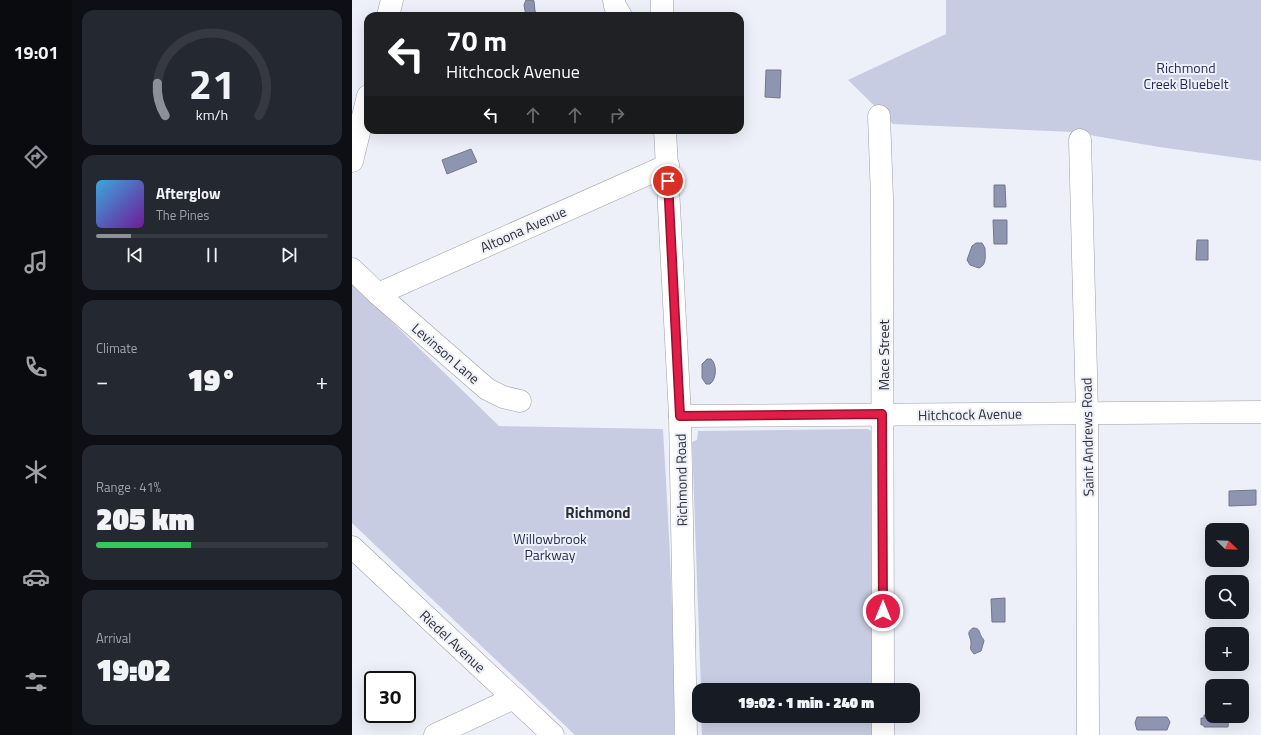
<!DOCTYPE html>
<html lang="en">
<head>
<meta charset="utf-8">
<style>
  :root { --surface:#171b24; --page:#242831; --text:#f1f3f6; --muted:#9ea1a6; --line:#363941; --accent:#8c9099 }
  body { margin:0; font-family:"Titillium Web",sans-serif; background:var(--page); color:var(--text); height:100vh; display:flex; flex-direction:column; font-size:15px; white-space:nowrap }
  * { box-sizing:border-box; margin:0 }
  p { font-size:13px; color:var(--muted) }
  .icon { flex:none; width:22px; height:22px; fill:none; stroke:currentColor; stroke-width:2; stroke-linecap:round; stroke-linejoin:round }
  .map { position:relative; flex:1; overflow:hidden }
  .details { display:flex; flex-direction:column; gap:10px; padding:10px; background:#0d0f14; width:280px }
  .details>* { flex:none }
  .banner { position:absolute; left:12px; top:12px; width:380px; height:122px; border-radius:12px; box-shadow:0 4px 16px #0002; background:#202124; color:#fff; overflow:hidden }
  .needle { width:26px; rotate:113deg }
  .buttons { position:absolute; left:853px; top:523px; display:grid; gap:8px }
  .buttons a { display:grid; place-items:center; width:44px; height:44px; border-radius:8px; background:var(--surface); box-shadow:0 4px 16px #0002; font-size:20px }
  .speed { position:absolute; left:12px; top:671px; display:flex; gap:8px; font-size:20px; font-weight:700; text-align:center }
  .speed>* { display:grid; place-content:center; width:52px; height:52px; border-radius:50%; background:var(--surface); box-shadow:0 4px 16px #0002; line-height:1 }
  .speed .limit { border:2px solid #111; border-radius:6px; background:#fff; color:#111 }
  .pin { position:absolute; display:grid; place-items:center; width:34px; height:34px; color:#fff; margin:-17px; border:2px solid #fff; border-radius:50%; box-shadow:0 1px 4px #0007 }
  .me { position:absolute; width:44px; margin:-22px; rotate:0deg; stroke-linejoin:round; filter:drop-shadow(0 0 3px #0008) }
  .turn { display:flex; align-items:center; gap:14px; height:84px; padding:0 16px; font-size:18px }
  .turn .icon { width:52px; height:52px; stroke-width:2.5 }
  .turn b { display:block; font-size:28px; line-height:34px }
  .lanes { display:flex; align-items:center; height:38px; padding:0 16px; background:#0003; justify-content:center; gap:20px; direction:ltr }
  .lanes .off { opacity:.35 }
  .big { font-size:30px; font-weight:800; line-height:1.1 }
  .details .widget { flex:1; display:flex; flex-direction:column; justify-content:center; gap:6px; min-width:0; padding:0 14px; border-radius:12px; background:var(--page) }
  .details .dial { align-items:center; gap:0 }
  .dial svg { height:104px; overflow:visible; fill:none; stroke:var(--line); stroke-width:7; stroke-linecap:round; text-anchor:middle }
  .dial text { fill:var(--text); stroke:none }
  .song { display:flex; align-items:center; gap:12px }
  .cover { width:48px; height:48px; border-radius:6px; background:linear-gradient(135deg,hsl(200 70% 55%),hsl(280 70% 35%)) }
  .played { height:4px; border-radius:2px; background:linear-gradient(90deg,var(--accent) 15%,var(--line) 15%) }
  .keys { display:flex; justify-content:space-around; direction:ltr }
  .heat { display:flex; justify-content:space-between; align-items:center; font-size:22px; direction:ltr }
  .charge { height:6px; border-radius:3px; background:linear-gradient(90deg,#34c759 41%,var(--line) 0) }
  .trip { position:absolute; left:340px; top:683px; width:228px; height:40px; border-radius:12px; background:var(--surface); box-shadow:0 4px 16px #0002; font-weight:800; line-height:40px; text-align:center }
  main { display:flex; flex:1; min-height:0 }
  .tab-bar { display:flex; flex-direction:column; width:72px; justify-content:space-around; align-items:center; background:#090b0e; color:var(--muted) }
  .tab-bar .icon { width:28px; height:28px }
  .tab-bar .on { color:var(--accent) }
  .tab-bar b { font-size:18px; color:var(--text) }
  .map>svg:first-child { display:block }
</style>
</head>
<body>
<main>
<nav class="tab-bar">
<b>19:01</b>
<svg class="icon on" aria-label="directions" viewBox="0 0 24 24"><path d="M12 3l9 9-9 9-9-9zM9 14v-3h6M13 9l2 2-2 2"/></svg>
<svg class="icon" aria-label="music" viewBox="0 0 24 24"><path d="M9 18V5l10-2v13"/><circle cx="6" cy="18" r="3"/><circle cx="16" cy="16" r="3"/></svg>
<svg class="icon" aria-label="phone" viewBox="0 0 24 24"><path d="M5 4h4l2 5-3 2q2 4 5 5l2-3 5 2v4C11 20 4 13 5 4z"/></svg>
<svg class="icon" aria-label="climate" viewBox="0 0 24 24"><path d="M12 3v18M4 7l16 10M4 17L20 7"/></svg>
<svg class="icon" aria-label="car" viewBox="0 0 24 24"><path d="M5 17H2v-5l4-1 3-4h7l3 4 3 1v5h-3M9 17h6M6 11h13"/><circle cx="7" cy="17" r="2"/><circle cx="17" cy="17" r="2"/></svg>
<svg class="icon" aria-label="filters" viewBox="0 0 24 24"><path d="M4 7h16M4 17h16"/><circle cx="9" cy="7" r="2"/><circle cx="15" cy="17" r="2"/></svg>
</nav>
<section class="details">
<div class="widget dial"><svg viewBox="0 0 100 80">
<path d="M14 69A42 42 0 1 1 86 69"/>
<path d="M14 69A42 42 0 0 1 8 44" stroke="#8c9099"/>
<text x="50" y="56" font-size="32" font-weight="700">21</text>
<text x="50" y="72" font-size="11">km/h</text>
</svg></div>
<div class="widget">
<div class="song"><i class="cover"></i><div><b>Afterglow</b><p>The Pines</p></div></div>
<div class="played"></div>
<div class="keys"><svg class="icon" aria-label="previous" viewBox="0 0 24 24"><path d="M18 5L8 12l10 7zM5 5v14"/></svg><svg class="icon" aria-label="pause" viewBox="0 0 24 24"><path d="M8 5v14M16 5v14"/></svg><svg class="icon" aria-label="next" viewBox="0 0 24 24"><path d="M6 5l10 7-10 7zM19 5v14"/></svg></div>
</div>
<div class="widget"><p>Climate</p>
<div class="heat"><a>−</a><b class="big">19°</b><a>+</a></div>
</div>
<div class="widget"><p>Range · 41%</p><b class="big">205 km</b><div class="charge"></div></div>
<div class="widget"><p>Arrival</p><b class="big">19:02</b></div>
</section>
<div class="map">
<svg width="909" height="735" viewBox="0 0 909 735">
  <rect width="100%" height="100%" fill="#edf0f9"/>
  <!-- green -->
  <g fill="#c7cce2">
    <path d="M 594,0 L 909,0 L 909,161 L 807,147 L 720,132 L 541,124 L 496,80 L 594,34 Z"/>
    <path d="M 0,283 L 147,426 L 311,429 C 317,531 323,633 322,735 L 223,735 L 0,523 Z"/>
    <path d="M 510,429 L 516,429 L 521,432 L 525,690 L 349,690 L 340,442 L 345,440 L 346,431 Z"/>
    <path d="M 349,716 L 526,716 L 526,735 L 350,735 Z"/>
  </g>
  <!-- water -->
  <g fill="#8e95b1" stroke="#72778c">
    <path d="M 174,0 L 181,0 L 182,1 L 183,11 L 186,16 L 174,16 L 172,5 Z"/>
    <path d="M 414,70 L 429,70 L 428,98 L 413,97 Z"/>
    <path d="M 119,149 L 125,162 L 95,174 L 90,160 Z"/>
    <path d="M 642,185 L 653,185 L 654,207 L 642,207 Z"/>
    <path d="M 641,220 L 655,220 L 655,244 L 642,244 Z"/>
    <path d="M 845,240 L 856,240 L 856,260 L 844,260 Z"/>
    <path d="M 624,243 L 630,243 L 633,248 C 633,256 635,265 627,268 L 618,265 L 615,260 L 620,246 Z"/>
    <path d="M 355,359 L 359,359 C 365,364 365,379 358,384 L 354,384 L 350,378 L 350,364 Z"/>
    <path d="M 904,490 L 904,505 L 877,506 L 877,491 Z"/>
    <path d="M 653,598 L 653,622 L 640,622 L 639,599 Z"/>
    <path d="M 621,628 C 628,628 627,632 629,636 C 630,638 632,639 632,641 L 629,651 L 622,654 L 619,650 C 618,648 619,646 619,643 C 619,636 613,633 621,628 Z"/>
    <path d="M 852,715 L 877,716 L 876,727 L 852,727 L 852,725 L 849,725 L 849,718 L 852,718 Z"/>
    <path d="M 785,717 L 815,717 L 818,722 L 815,730 L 785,730 L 783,723 Z"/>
  </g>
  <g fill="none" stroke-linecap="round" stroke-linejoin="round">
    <!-- minor casing -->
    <g stroke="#9c9ea7" stroke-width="23">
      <g id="minor">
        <path d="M 262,0 L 263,6 L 269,16"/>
        <path d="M 36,16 L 40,0"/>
        <path d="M 310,16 L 310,0"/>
        <path d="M 527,116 L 530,198 L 531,690"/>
        <path d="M 313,130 L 328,416 L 334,735"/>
        <path d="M 728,140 L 735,412 L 736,735"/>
        <path d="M 0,161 L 16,96"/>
        <path d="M 0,269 L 26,294 L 135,389 L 151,397 L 168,401"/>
        <path d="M 26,294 L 316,165"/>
        <path d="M 328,416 L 909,412"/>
        <path d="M 0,547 L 201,735"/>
        <path d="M 531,716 L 531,735"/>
        <path d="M 83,735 L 162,698"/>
      </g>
    </g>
    <!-- minor -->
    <use href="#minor" stroke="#fff" stroke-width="22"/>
  </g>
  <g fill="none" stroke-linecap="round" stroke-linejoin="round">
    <!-- route casing -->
    <g stroke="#92132f" stroke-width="10">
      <path id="route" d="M 316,181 L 328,416 L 530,414 L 531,611"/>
    </g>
    <!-- route -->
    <use href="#route" stroke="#e11d48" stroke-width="7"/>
  </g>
  <g text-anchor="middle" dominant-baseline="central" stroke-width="4" stroke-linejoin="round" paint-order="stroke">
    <!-- park labels -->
    <g font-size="14" fill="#282d56" stroke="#edf0f9">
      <text x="834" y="67">Richmond<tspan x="834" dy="16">Creek Bluebelt</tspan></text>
      <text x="198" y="538">Willowbrook<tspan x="198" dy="16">Parkway</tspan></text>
    </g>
    <!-- street labels -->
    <g font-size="14" fill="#303034" stroke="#edf0f9">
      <text transform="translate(171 229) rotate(-24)">Altoona Avenue</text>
      <text transform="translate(94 353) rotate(41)">Levinson Lane</text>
      <text transform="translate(531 355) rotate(-90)">Mace Street</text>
      <text transform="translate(618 414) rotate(-1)">Hitchcock Avenue</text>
      <text transform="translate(735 437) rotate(-91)">Saint Andrews Road</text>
      <text transform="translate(329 480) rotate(-91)">Richmond Road</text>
      <text transform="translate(101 641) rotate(43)">Riedel Avenue</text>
    </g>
    <!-- neighbourhood labels -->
    <g font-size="15" font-weight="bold" fill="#2b2c33" stroke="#edf0f9">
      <text x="246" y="512">Richmond</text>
    </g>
  </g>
</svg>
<div class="buttons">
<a><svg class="needle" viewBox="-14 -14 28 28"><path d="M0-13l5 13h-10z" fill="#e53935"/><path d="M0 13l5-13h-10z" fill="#9ea1a6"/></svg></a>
<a><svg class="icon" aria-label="search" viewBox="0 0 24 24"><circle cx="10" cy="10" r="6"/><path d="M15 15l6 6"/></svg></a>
<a>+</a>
<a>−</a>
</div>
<div class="speed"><div class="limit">30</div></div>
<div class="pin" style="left:316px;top:181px;background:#d93025"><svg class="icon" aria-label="arrive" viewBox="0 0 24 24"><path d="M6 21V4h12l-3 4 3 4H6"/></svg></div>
<svg class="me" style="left:531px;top:611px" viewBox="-20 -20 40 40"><circle r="17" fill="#e11d48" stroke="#fff" stroke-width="3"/><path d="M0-11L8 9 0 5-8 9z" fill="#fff"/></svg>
<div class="trip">19:02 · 1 min · 240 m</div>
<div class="banner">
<div class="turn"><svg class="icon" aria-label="left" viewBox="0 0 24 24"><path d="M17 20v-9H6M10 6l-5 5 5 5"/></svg><div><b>70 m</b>Hitchcock Avenue</div></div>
<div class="lanes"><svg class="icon" aria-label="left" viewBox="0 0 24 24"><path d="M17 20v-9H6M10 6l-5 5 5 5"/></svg><svg class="icon off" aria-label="ahead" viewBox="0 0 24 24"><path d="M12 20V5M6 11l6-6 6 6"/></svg><svg class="icon off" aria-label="ahead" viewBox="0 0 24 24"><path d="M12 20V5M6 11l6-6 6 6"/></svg><svg class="icon off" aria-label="right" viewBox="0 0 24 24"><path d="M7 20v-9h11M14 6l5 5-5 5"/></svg></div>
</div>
</div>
</main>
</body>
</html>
